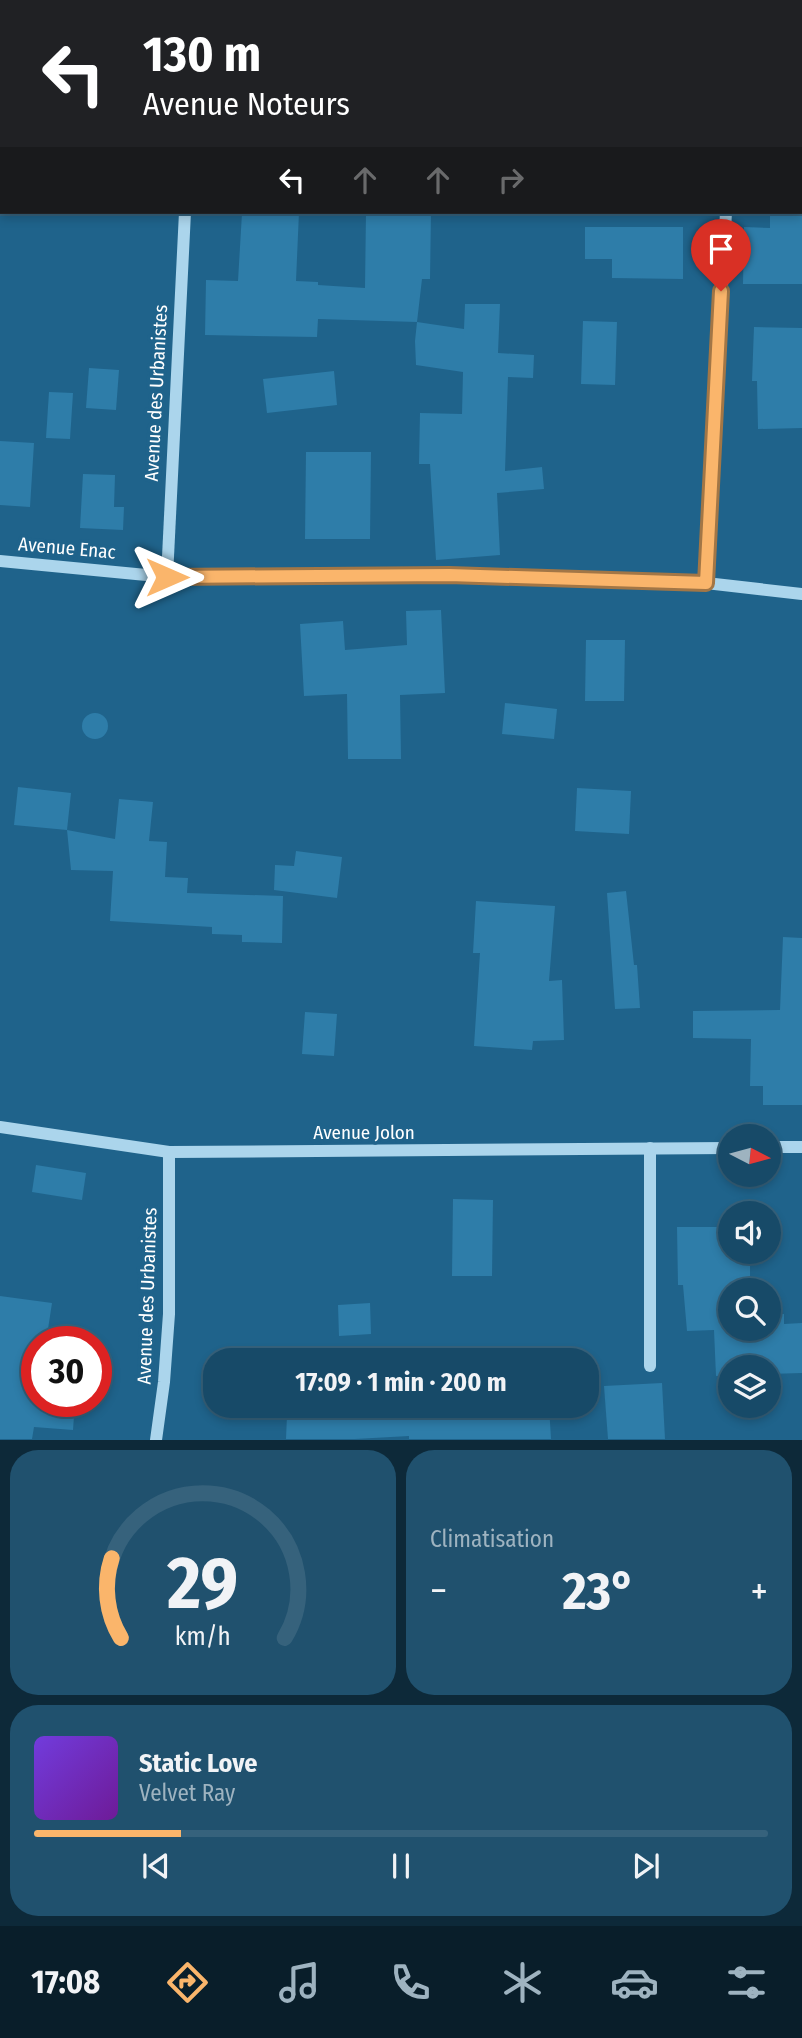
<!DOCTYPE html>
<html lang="fr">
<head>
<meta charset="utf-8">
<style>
  :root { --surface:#174a68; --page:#20516e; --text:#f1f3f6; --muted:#9eb3c0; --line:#36627c; --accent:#fab56b }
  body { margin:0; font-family:"Fira Sans Condensed",sans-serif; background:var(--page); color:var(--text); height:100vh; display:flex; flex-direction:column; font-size:26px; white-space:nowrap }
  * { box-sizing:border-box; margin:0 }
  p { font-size:23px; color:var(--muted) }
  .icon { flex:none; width:38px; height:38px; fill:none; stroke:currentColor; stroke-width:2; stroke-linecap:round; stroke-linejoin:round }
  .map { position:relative; height:1440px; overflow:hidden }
  .drawer { display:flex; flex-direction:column; gap:10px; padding:10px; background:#0d2939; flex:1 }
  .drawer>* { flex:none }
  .guide { position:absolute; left:0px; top:0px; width:803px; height:214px; box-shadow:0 4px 10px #0003,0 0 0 2px var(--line); background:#202124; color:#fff; overflow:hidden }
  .needle { width:46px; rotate:96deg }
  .fabs { position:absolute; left:718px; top:1124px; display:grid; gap:14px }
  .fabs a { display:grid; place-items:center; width:63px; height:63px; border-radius:50%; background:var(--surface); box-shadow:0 4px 10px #0003,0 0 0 2px var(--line); font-size:35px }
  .speed { position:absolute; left:21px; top:1326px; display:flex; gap:14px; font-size:35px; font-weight:700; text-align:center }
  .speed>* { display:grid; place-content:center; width:91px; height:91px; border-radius:50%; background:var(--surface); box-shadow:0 4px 10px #0003,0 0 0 2px var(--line); line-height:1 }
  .speed .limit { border:10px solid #d22; background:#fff; color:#111 }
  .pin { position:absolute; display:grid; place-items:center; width:60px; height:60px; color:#fff; margin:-72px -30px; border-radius:50% 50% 50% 0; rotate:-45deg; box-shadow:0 0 7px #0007 }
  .pin .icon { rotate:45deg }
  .me { position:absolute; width:77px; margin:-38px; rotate:90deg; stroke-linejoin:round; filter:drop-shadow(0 0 5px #0008) }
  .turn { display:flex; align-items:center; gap:24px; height:147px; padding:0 28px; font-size:32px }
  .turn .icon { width:91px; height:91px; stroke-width:2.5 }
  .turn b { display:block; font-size:49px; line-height:60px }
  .lanes { display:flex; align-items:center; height:66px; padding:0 28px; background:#0003; justify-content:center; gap:35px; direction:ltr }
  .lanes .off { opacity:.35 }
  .big { font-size:52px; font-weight:700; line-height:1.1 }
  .drawer .card { flex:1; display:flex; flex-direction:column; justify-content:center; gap:10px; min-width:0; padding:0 24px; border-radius:28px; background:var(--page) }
  .drawer .dial { align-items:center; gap:0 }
  .dial svg { height:182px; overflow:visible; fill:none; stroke:var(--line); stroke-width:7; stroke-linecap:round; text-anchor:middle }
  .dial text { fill:var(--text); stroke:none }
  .song { display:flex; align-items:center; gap:21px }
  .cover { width:84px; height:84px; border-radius:10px; background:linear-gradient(135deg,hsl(260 70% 55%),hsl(280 70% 35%)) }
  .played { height:7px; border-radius:4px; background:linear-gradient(90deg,var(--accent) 20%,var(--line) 20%) }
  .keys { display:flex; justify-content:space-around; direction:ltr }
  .heat { display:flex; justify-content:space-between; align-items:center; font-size:38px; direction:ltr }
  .drawer .tiles { flex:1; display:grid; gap:10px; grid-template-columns:1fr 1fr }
  .card:last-child { grid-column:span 2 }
  .trip { position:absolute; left:203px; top:1348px; width:396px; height:70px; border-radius:28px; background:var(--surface); box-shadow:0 4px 10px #0003,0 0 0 2px var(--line); font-weight:700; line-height:70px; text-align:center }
  .tab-bar { display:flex; height:112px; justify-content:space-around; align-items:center; background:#091e2a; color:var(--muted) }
  .tab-bar .icon { width:49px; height:49px }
  .tab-bar .on { color:var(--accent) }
  .tab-bar b { font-size:32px; color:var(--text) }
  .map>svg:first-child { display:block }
</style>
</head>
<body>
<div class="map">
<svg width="802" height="1440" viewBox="0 0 802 1440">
  <rect width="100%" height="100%" fill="#1f638b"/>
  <!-- building -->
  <g fill="#2e7da9">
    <path d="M 261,212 L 299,212 L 296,281 L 318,282 L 318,285 L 365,288 L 366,212 L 431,212 L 430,279 L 422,279 L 417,322 L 318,319 L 317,337 L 205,335 L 206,280 L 238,281 L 242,213 L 261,214 Z"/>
    <path d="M 770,212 L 802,212 L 802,284 L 743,284 L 744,227 L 770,228 Z"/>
    <path d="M 585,227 L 683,227 L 683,279 L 612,278 L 612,259 L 585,259 Z"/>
    <path d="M 465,304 L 500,304 L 498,353 L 534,355 L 533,378 L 508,377 L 505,471 L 542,467 L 544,489 L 497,493 L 500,555 L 436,560 L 430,464 L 419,464 L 420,413 L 462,414 L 463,372 L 416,365 L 415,341 L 417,322 L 464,329 Z"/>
    <path d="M 583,321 L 617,322 L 615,385 L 581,384 Z"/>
    <path d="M 754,327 L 802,328 L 802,428 L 758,429 L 757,381 L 752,381 Z"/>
    <path d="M 89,368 L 119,370 L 116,410 L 86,408 Z"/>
    <path d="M 334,371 L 337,405 L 267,413 L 263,379 Z"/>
    <path d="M 49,392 L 73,393 L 70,439 L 46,438 Z"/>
    <path d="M 0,441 L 34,443 L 30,507 L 0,505 Z"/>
    <path d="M 306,452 L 371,452 L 370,539 L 305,539 Z"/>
    <path d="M 83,474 L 115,475 L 114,507 L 124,507 L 123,530 L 80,528 Z"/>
    <path d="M 441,610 L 445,693 L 400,695 L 401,759 L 348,759 L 347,694 L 304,696 L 300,624 L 343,621 L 345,650 L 407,645 L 406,611 Z"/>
    <path d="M 586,640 L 625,640 L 624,701 L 585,701 Z"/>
    <path d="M 505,703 L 557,709 L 554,739 L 502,734 Z"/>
    <circle cx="95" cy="726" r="13"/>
    <path d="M 18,787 L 71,793 L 67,830 L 14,825 Z"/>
    <path d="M 577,788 L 631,791 L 629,834 L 575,831 Z"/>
    <path d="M 119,799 L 153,802 L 149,841 L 167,842 L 165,877 L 188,878 L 187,893 L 283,896 L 282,943 L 242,942 L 242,935 L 212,934 L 212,927 L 110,921 L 113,871 L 71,870 L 67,830 L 115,839 Z"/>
    <path d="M 296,851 L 342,857 L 337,898 L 274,890 L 275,865 L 294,866 Z"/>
    <path d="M 626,891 L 634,965 L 637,965 L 640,1008 L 615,1009 L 607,893 Z"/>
    <path d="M 476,901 L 555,906 L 549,981 L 562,980 L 564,1040 L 533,1041 L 532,1050 L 474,1046 L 480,953 L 473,953 Z"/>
    <path d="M 783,937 L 802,938 L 802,1105 L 763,1105 L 763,1086 L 750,1086 L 751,1039 L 693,1038 L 693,1011 L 780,1010 Z"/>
    <path d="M 305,1012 L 337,1014 L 334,1056 L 302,1054 Z"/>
    <path d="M 36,1165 L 86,1173 L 82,1200 L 32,1192 Z"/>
    <path d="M 453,1199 L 493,1200 L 492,1276 L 452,1276 Z"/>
    <path d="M 677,1227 L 730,1227 L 730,1251 L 750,1251 L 750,1290 L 730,1290 L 730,1328 L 768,1328 L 768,1315 L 784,1314 L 784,1324 L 802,1323 L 802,1373 L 768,1374 L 768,1367 L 730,1367 L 730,1375 L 716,1376 L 714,1330 L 687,1331 L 683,1285 L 678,1285 Z"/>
    <path d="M 0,1296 L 52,1303 L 46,1342 L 37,1342 L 37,1402 L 75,1402 L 73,1430 L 34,1427 L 32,1439 L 0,1439 Z"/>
    <path d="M 370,1303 L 371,1334 L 339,1336 L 338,1305 Z"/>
    <path d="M 662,1383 L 665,1439 L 608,1439 L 604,1386 Z"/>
    <path d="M 302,1405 L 345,1405 L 346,1418 L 422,1413 L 421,1405 L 527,1405 L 527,1408 L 549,1406 L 551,1439 L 409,1439 L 409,1436 L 355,1439 L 286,1439 L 287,1415 L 303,1414 Z"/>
  </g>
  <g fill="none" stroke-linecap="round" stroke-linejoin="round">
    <!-- minor -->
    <g stroke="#abd5ec" stroke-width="12">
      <path d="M 195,2 L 195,0"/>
      <path d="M 737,2 L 737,0"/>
      <path d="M 0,561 L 167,577 L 449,575 L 706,583 L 802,594"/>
      <path d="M 167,577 L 185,212"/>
      <path d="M 706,583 L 726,212"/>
      <path d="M 0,1127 L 169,1152 L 730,1148"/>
      <path d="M 768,1147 L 802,1147"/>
      <path d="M 650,1148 L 650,1366"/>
      <path d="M 156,1440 L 164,1382 L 169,1314 L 169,1152"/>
    </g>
  </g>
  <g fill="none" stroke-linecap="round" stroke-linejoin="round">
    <!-- route casing -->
    <g stroke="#a27646" stroke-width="18">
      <path id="route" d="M 167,577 L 449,575 L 706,583 L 721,291"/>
    </g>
    <!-- route -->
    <use href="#route" stroke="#fab56b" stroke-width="12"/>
  </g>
  <g text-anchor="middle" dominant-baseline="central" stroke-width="7" stroke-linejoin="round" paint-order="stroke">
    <!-- street labels -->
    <g font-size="19" fill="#fff" stroke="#1f638b">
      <text transform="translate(156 393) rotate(-87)">Avenue des Urbanistes</text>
      <text transform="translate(67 548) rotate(5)">Avenue Enac</text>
      <text x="364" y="1132">Avenue Jolon</text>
      <text transform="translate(147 1296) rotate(-88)">Avenue des Urbanistes</text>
    </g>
  </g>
</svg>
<div class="fabs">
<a><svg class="needle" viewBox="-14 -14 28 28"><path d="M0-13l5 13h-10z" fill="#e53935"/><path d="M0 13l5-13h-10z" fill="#9eb3c0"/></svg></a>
<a><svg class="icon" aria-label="sound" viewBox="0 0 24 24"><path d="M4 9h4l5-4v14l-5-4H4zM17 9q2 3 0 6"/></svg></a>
<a><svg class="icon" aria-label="search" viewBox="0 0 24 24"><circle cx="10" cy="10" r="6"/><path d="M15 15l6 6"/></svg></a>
<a><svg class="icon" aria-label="layers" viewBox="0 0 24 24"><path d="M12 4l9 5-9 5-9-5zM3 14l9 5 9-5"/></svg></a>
</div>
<div class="speed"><div class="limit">30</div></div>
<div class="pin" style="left:721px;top:291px;background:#d93025"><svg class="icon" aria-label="arrive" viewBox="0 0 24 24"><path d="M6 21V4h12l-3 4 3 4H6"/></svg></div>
<svg class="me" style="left:167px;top:577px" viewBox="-20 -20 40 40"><path d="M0-17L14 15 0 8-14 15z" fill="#fab56b" stroke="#fff" stroke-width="4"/></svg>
<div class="trip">17:09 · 1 min · 200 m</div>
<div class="guide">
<div class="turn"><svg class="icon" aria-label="left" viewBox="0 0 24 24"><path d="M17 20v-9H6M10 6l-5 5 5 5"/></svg><div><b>130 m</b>Avenue Noteurs</div></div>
<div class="lanes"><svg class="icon" aria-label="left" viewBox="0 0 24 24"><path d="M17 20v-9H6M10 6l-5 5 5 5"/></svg><svg class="icon off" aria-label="ahead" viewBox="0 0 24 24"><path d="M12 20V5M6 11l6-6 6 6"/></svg><svg class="icon off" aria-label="ahead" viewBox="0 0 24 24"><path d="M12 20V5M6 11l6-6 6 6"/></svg><svg class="icon off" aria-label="right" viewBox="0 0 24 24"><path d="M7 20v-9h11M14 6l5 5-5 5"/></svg></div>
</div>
</div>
<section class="drawer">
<div class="tiles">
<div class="card dial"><svg viewBox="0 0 100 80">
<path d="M14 69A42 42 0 1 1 86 69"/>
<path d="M14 69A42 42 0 0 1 10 34" stroke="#fab56b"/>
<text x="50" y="56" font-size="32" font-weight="700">29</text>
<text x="50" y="72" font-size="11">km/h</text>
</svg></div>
<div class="card"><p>Climatisation</p>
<div class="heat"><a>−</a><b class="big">23°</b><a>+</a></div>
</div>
<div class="card">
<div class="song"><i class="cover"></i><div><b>Static Love</b><p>Velvet Ray</p></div></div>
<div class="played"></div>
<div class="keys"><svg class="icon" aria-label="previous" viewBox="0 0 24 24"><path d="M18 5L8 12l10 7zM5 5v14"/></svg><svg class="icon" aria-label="pause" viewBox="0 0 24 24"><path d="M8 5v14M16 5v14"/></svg><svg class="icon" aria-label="next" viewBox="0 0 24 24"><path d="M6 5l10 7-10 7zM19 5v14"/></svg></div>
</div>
</div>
</section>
<nav class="tab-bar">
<b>17:08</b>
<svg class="icon on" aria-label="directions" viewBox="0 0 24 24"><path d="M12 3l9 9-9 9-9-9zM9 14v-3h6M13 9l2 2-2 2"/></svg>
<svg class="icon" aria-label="music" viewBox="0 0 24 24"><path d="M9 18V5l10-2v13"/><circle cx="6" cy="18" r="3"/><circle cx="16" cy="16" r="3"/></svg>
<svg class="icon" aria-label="phone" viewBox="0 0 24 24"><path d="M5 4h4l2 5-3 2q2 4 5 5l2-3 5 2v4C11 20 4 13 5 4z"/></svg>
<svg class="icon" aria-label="climate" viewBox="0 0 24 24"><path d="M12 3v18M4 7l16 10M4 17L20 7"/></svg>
<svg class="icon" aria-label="car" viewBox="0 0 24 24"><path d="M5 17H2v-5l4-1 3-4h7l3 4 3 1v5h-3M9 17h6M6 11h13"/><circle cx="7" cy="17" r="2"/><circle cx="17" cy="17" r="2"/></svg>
<svg class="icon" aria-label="filters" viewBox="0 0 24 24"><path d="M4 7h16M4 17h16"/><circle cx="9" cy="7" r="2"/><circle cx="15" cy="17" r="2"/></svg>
</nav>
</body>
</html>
